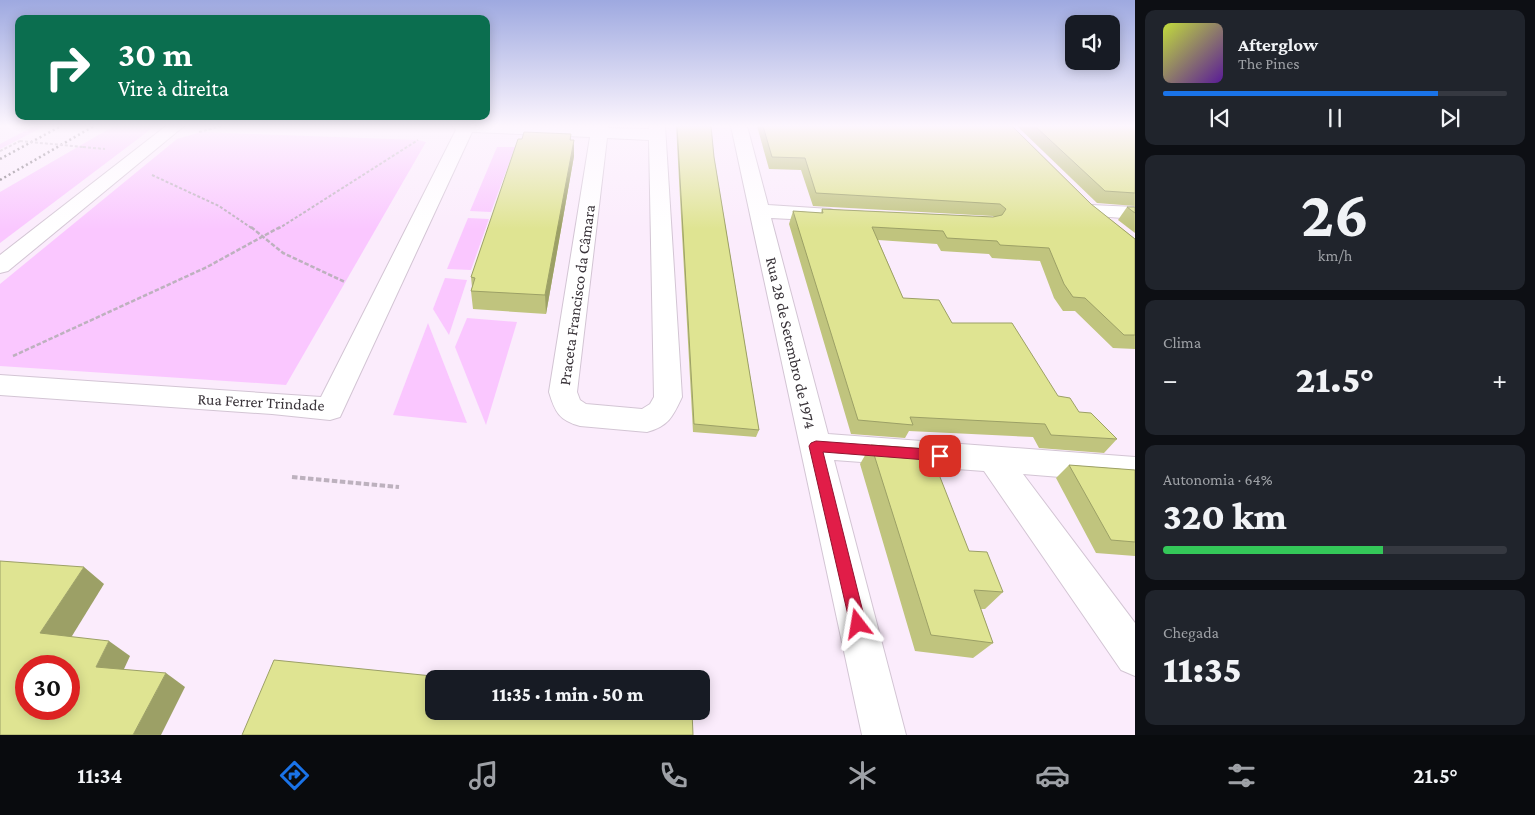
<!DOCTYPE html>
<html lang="pt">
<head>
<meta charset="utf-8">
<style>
  :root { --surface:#171b24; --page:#20242c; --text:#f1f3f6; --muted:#9ea1a6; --line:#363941; --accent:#1a73e8 }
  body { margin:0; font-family:"Crimson Pro",serif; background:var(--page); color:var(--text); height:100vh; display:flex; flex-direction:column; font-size:19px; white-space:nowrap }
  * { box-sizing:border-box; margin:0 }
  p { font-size:16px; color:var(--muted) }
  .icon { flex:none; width:28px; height:28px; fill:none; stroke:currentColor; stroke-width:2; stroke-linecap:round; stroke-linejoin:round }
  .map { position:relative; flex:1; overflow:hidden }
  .side { display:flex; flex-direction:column; gap:10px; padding:10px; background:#0d0f14; width:400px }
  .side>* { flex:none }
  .guide { position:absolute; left:15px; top:15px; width:475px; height:105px; border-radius:10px; box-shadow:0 2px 12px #0003; background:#0b6e4f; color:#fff; overflow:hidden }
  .controls { position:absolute; left:1065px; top:15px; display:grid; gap:10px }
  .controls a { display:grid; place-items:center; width:55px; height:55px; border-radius:10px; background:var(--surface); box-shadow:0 2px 12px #0003; font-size:25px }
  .speed { position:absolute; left:15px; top:655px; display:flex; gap:10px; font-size:25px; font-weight:700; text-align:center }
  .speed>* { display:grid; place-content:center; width:65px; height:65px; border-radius:50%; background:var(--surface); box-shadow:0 2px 12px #0003; line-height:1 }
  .speed .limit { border:8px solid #d22; background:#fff; color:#111 }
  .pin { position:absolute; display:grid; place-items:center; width:42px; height:42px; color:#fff; margin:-21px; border-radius:10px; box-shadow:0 2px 8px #0006 }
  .me { position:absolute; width:55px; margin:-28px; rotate:346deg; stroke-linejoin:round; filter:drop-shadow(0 0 4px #0008) }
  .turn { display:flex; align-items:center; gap:18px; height:105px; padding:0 20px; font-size:22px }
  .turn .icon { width:65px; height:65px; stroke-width:2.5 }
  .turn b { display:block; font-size:35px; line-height:42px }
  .big { font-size:38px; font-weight:800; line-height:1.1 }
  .side .widget { flex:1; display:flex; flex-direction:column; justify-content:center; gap:8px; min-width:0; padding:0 18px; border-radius:10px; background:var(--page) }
  .side .dial { align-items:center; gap:0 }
  .dial b { font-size:65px; line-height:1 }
  .song { display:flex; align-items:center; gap:15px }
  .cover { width:60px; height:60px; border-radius:8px; background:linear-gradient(135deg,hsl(70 70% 55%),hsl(270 70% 35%)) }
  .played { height:5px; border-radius:2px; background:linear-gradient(90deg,var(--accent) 80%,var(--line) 80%) }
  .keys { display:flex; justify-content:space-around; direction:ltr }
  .heat { display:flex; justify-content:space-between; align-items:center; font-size:28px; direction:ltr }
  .charge { height:8px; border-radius:4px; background:linear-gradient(90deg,#34c759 64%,var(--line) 0) }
  .trip { position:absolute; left:425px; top:670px; width:285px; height:50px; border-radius:10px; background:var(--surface); box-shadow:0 2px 12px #0003; font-weight:800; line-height:50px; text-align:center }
  .menu { display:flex; height:80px; justify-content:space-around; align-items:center; background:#090b0e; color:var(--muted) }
  .menu .icon { width:35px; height:35px }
  .menu .selected { color:var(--accent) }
  .menu b { font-size:22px; color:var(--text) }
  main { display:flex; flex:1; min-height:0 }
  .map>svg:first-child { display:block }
</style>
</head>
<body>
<main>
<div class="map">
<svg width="1135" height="735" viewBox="0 0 1135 735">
  <rect width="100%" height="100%" fill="#fbecfc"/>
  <!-- green -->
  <g fill="#fac7ff">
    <path d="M 34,126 L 45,126 L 0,149 L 0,144 Z"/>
    <path d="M 114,126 L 155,126 L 0,243 L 0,192 Z"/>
    <path d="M 201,132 L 418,140 L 426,142 L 286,385 L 0,366 L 0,284 L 177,139 Z"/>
    <path d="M 497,147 L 515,147 L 491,212 L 470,211 Z"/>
    <path d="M 468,218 L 489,219 L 471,270 L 447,269 Z"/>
    <path d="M 445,278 L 467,280 L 449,335 L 433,309 Z"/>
    <path d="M 467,318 L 517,322 L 486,425 L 455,347 Z"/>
    <path d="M 428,323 L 467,423 L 393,415 Z"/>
  </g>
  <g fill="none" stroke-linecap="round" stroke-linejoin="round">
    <!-- minor casing -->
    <g stroke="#d3c5d4" stroke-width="2">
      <g id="minor">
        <path d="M 166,126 L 184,126 L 8,271 L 0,273 L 0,255 Z"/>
        <path d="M 452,126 L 608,126 L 608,128 L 649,129 L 649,126 L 665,126 L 682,397 C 673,416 669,426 647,432 L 580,426 C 559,420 555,412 549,392 L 590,137 L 472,132 L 340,417 L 330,420 L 272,414 L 0,395 L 0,375 L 321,397 L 456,130 ZM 607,138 L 649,140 L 654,397 L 650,404 L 642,409 L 586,404 L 580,400 L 577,392 Z"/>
        <path d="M 731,126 L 747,126 L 768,205 L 830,209 L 837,211 L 840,215 L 837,219 L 830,221 L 771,218 L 828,434 L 1135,457 L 1135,483 L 1023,474 L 1135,623 L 1135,676 L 1121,670 L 984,471 L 834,460 L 906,735 L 862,735 Z"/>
        <path d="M 1091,205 L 1135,207 L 1135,219 L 1084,215 L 1081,211 L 1084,207 Z"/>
      </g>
    </g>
    <!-- path-far2 -->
    <g stroke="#bdb1be" stroke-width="2" stroke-dasharray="3 2" stroke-linecap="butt">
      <path d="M 199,132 L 223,126"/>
      <path d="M 83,147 L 105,149"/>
      <path d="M 0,151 L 20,141"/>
      <path d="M 152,175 L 219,206 L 253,229"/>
      <path d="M 278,229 L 418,140"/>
    </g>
    <!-- path-far1 -->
    <g stroke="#bdb1be" stroke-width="2.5" stroke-dasharray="4.5 2" stroke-linecap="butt">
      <path d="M 251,227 L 283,253 L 345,282"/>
      <path d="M 13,356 L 207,267 L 280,227"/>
    </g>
    <!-- path -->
    <path stroke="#bdb1be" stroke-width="4" stroke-dasharray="5.5 2.5" stroke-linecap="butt" d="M 292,477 L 399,487"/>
    <!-- minor -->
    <use href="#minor" fill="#fff" fill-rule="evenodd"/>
    <!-- rail -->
    <g stroke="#6b636b" stroke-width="2.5" stroke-dasharray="2 3" stroke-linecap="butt">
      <path d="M 0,159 L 61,126"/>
      <path d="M 0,180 L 94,126"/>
    </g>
    <!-- path-bridge -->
    <path stroke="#bdb1be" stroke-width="2" stroke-dasharray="3 2" stroke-linecap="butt" d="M 20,141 L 83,147"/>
  </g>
  <!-- wall -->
  <g fill="#c0c47e">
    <path d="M 676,126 L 711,126 L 714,157 L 759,430 L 756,437 L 693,432 Z"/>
    <path d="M 757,126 L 1012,126 L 1091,204 L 1135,239 L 1135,349 L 1113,348 L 1075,311 L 1063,311 L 1054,298 L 1040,261 L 992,258 L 989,254 L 941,251 L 937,244 L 878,240 L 903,298 L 952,323 L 1079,412 L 1117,439 L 1104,453 L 1039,448 L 1033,437 L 909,431 L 905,438 L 851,434 L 789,224 L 793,211 L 821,213 L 822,209 L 994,217 L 993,216 L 813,206 L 801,170 L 769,169 Z"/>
    <path d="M 1017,126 L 1135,126 L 1135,206 L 1097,203 Z"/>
    <path d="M 571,134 L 571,140 L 574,156 L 546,314 L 473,309 L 471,291 L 472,287 L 471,277 L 522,139 Z"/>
    <path d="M 1127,207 L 1135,207 L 1135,233 L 1118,220 Z"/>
    <path d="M 871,445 L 969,551 L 1003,592 L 985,609 L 981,609 L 993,643 L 973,658 L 915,651 L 860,464 Z"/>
    <path d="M 1069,465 L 1135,470 L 1135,556 L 1096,553 L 1056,478 Z"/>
  </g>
  <!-- shaded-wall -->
  <g fill="#9ca066">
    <path d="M 574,140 L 574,156 L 546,314 L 545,295 Z"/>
    <path d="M 84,567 L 104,584 L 64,649 L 40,633 Z"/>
    <path d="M 109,641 L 130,656 L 118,682 L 96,667 Z"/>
    <path d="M 166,673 L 185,687 L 161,735 L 133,735 Z"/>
  </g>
  <!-- building -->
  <g fill="#dfe492" stroke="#9ca066" fill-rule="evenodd">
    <path d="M 677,126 L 711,126 L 714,157 L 759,430 L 694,424 Z"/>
    <path d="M 763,126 L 1012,126 L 1091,204 L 1135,239 L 1135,335 L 1124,335 L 1085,298 L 1073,297 L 1064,284 L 1049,248 L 1000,245 L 997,241 L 947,238 L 943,231 L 872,227 L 903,298 L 939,300 L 952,323 L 1012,323 L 1058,396 L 1070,398 L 1079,412 L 1091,413 L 1117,439 L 1051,435 L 1045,424 L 910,417 L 913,425 L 858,420 L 793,211 L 823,213 L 822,209 L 993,217 L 1002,215 L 1006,209 L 1000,204 L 816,193 L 805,158 L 772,157 Z"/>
    <path d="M 1035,126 L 1135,126 L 1135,193 L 1105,191 Z"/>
    <path d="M 524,132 L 571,134 L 570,140 L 574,140 L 545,295 L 471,291 L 475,278 L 471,277 L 518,139 L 522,139 Z"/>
    <path d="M 1127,207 L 1135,207 L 1135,213 Z"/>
    <path d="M 871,445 L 929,449 L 969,551 L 987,552 L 1003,592 L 974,590 L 993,643 L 931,635 Z"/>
    <path d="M 1069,465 L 1135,470 L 1135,542 L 1111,540 Z"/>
    <path d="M 0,561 L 84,567 L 40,633 L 109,641 L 96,667 L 166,673 L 133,735 L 0,735 ZM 26,666 L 69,666 L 69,709 L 26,709 Z"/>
    <path d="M 274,660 L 462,679 L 434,679 L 434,711 L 692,711 L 693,735 L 242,735 Z"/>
  </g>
  <!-- sky -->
  <linearGradient id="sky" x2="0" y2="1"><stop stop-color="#9ea9e0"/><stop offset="0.55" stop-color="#fdf6fe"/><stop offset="1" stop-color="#fdf6fe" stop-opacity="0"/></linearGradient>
  <rect width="1135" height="229" fill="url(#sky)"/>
  <!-- route -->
  <path fill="#e11d48" stroke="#92132f" d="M 816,441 L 940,450 L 945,452 L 947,456 L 945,459 L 940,461 L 823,452 L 866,624 L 864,630 L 858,633 L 852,630 L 850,624 L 809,446 L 811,443 Z"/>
  <g text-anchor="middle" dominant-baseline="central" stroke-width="4" stroke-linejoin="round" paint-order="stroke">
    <!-- street labels -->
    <g font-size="16" fill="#383238" stroke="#fff">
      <text transform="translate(577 295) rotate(-82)">Praceta Francisco da Câmara</text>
      <text transform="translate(791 343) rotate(77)">Rua 28 de Setembro de 1974</text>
      <text transform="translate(261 402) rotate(3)">Rua Ferrer Trindade</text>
    </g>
  </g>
</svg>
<div class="controls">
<a><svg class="icon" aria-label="sound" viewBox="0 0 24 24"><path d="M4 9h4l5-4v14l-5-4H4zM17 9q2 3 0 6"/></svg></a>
</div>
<div class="speed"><div class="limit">30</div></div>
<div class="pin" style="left:940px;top:456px;background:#d93025"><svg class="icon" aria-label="arrive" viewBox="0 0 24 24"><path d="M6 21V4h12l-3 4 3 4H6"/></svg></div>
<svg class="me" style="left:858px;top:624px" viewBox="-20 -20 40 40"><path d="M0-17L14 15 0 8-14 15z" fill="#e11d48" stroke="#fff" stroke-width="4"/></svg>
<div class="trip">11:35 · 1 min · 50 m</div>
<div class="guide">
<div class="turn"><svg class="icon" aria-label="right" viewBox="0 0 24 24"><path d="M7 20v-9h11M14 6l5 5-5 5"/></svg><div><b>30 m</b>Vire à direita</div></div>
</div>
</div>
<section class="side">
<div class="widget">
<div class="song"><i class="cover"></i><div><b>Afterglow</b><p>The Pines</p></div></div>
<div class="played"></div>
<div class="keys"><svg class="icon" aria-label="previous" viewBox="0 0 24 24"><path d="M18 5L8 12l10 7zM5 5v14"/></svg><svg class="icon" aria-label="pause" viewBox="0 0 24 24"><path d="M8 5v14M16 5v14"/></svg><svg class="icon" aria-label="next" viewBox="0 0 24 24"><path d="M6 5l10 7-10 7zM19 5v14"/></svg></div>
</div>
<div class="widget dial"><b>26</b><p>km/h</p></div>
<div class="widget"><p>Clima</p>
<div class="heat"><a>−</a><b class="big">21.5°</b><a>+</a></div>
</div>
<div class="widget"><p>Autonomia · 64%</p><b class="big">320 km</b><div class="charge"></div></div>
<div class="widget"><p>Chegada</p><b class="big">11:35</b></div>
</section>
</main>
<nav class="menu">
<b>11:34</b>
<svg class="icon selected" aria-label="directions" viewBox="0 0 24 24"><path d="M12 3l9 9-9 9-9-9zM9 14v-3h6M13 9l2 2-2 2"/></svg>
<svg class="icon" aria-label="music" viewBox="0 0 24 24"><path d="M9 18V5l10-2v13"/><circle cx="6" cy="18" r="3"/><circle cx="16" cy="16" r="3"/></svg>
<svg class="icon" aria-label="phone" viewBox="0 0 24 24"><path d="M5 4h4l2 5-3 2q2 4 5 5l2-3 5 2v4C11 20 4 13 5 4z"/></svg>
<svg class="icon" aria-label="climate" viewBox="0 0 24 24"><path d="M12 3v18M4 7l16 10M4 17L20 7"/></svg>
<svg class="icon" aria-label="car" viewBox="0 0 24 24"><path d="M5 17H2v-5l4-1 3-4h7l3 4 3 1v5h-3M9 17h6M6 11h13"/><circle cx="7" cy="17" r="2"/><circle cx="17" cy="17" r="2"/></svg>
<svg class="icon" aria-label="filters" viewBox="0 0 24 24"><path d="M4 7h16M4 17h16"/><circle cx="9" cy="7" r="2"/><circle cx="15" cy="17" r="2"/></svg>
<b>21.5°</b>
</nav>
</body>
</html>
